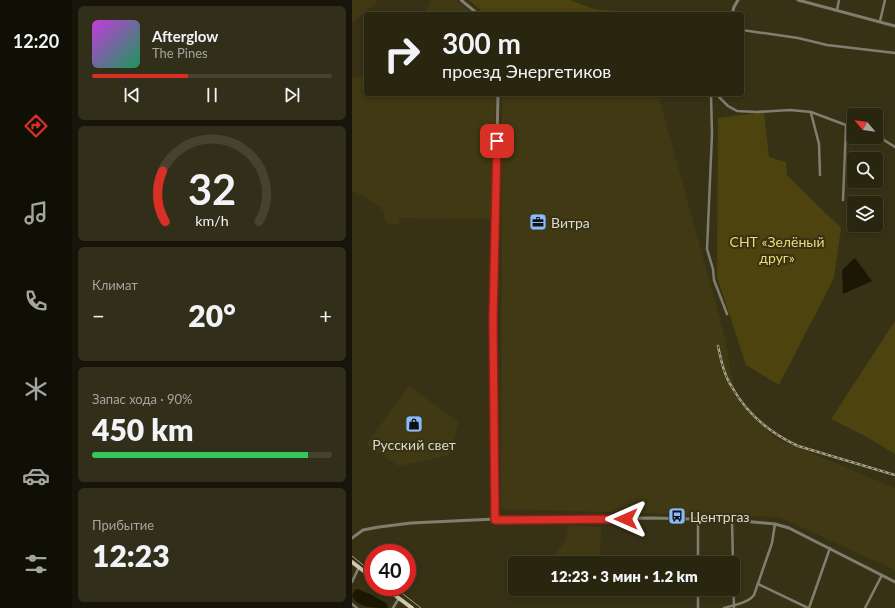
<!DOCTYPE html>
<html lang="ru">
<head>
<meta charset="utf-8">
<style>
  :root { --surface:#292610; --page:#312e19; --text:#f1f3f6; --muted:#a5a59f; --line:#454330; --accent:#d93025 }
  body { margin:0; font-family:Lato,sans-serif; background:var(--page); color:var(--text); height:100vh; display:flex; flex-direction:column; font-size:15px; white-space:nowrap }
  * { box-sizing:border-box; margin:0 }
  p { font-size:13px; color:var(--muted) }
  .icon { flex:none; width:22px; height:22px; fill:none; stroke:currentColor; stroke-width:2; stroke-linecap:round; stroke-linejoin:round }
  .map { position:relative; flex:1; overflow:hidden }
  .side { display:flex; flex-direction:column; gap:6px; padding:6px; background:#171509; width:280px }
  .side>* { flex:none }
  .guide { position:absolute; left:12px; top:12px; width:380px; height:84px; border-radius:4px; box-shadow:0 2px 6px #0003,0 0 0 1px var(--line); background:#292610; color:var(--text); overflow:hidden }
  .needle { width:26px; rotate:299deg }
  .controls { position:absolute; left:495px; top:108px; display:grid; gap:8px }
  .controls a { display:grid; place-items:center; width:36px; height:36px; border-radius:4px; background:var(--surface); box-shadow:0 2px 6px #0003,0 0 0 1px var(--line); font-size:20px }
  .speed { position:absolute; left:12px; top:544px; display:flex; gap:8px; font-size:20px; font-weight:700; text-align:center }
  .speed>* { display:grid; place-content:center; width:52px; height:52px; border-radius:50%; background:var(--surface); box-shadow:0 2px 6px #0003,0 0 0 1px var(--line); line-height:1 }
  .speed .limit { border:6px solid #d22; background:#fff; color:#111 }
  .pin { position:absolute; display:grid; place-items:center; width:34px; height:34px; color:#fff; margin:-17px; border-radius:8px; box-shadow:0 2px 6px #0006 }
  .me { position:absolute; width:44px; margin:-22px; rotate:270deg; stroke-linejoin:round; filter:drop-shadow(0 0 3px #0008) }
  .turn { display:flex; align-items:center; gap:14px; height:84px; padding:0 12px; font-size:18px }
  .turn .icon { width:52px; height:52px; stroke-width:2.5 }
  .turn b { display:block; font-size:28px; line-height:34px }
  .big { font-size:30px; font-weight:800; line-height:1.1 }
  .side .card { flex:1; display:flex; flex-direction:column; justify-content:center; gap:6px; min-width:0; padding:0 14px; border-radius:6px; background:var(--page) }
  .side .dial { align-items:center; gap:0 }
  .dial svg { height:104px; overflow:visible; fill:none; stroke:var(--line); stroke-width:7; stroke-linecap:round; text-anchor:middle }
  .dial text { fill:var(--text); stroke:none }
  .song { display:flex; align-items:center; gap:12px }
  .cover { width:48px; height:48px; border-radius:6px; background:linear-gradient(135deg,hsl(290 70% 55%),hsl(150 70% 35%)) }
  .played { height:4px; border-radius:2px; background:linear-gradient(90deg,var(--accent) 40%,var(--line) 40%) }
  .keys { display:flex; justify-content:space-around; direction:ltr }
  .heat { display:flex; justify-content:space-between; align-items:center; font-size:22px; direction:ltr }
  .charge { height:6px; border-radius:3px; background:linear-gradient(90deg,#34c759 90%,var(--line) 0) }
  .trip { position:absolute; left:156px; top:556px; width:232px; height:40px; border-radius:4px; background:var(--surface); box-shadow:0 2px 6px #0003,0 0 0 1px var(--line); font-weight:800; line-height:40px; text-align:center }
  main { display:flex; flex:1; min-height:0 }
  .tab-bar { display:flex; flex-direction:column; width:72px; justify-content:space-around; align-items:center; background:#100f06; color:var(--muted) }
  .tab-bar .icon { width:28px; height:28px }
  .tab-bar .current { color:var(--accent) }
  .tab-bar b { font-size:18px; color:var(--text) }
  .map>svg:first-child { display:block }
</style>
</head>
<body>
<main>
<nav class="tab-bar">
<b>12:20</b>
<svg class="icon current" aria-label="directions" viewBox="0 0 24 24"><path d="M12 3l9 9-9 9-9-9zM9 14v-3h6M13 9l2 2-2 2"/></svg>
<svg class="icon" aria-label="music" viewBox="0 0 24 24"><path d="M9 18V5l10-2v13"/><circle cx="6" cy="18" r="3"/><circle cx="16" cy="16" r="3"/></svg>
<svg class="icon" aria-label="phone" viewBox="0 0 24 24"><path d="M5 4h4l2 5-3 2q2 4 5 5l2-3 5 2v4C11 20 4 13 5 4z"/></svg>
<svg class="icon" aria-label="climate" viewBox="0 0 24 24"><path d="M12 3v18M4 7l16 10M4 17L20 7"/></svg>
<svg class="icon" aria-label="car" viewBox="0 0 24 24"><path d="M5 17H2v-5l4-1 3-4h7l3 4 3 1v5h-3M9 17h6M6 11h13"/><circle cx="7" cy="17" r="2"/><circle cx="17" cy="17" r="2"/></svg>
<svg class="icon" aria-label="filters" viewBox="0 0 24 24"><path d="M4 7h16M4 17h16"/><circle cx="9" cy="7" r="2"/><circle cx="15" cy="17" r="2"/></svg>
</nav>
<section class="side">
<div class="card">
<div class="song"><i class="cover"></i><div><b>Afterglow</b><p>The Pines</p></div></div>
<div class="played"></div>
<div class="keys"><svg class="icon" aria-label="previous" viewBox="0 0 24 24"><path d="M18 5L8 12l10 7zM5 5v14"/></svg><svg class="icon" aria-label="pause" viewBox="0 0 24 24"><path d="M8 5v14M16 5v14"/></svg><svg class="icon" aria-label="next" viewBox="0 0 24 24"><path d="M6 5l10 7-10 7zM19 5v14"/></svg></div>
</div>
<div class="card dial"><svg viewBox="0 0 100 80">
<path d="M14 69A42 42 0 1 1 86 69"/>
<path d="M14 69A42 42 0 0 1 12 30" stroke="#d93025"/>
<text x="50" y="56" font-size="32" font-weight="700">32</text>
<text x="50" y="72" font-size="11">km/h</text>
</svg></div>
<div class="card"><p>Климат</p>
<div class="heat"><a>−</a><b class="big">20°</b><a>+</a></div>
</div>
<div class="card"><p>Запас хода · 90%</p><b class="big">450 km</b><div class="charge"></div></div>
<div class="card"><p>Прибытие</p><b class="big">12:23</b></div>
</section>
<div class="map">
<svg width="543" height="608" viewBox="0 0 543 608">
  <rect width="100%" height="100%" fill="#373215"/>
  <!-- built -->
  <g fill="#403914">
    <path d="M 0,0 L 27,0 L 0,23 Z"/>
    <path d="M 79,0 L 104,0 L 120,14 L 72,14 Z"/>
    <path d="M 14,74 L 14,94 L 144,94 L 141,219 L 48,218 L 47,224 L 38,224 L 34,223 L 32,218 L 32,210 L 30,211 L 30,208 L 9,195 L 8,196 L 0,190 L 0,77 L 11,76 Z"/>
    <path d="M 150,94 L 306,94 L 373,337 L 383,396 L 423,438 L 543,488 L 543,570 L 427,517 L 149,509 Z"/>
    <path d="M 57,386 L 107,422 L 97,455 L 47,466 L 14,445 Z"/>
    <path d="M 216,526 L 249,527 L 248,563 L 196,563 L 214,541 Z"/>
  </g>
  <!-- green -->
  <g fill="#4c430e">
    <path d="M 117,0 L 218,0 L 242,9 L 293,14 L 133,14 Z"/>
    <path d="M 412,112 L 417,157 L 434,162 L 435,175 L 489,228 L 482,278 L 427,385 L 394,365 L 365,277 L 366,118 Z"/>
    <path d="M 543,321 L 543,454 L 513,436 L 479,419 Z"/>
  </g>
  <!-- water -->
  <g fill="#1b1703">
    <path d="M 503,258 L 520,281 L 491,294 L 490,270 Z"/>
    <path d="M 6,589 L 18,594 L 34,603 L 36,608 C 22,608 4,608 0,595 L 3,590 Z"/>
  </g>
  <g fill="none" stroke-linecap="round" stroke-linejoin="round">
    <!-- minor -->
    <g stroke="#807e70" stroke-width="2.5">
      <path d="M 485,10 L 487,0"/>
      <path d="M 528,21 L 533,0"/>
      <path d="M 390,30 L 446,38 L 475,45 L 543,53"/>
      <path d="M 359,94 L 360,134 L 355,249 L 361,269 L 362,280 L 375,314"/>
      <path d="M 364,94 L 376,106 L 385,111 L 405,112 L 438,110 L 459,112 L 502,128"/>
      <path d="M 459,113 L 467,144 L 468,175"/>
      <path d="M 524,135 L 543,147"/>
      <path d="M 491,200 L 494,126"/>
      <path d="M 380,520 L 381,563"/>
      <path d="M 346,563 L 346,519"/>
      <path d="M 381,568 L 382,608"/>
      <path d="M 0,582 L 7,567"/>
      <path d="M 406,584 L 456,608"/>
      <path d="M 0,604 L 5,608"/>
      <path d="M 41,608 L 47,598"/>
      <path d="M 346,608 L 346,589"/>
      <path d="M 372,608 C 382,605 396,603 402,595 L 420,543 L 423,524"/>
      <path d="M 457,608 L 478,548"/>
      <path d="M 513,608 L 530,575"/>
    </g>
    <!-- tertiary -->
    <g stroke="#807e70" stroke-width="3">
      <path d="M 109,0 L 126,14"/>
      <path d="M 446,0 L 543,26"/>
      <path d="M 380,14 L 382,7 L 386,0"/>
      <path d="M 143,519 L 141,320 L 146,94"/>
      <path d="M 0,538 L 11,530 L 27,527 L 59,523 L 143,519 L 302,518 L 380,520 L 423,524 L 437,528 L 543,582"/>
    </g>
    <!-- primary -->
    <g stroke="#cecaad" stroke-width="4">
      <path d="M 0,562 L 21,578"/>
      <path d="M 32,587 L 60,608"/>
    </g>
    <!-- tram -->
    <g stroke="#a6a28d" stroke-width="1">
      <path d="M 0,556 L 21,573"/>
      <path d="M 42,587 L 69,608"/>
    </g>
    <!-- rail casing -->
    <g stroke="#a6a28d" stroke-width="2.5">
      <path id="rail" d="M 366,346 C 369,360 372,375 380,387 C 395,414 418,433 446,446 L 543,475"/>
    </g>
    <!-- rail -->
    <use href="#rail" stroke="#373215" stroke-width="1" stroke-dasharray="3" stroke-linecap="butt"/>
  </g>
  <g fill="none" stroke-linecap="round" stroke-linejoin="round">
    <!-- route casing -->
    <g stroke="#8d1f18" stroke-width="10">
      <path id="route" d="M 145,141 L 141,320 L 143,520 L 274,519"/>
    </g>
    <!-- route -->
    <use href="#route" stroke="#d93025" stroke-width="7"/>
  </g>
  <!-- icons -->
  <defs>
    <g id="office-square" transform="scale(0.9)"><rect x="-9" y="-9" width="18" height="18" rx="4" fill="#8abafc" stroke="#373215"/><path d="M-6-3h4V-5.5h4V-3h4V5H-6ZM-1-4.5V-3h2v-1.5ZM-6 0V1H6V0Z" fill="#111"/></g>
    <g id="shop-square" transform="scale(0.9)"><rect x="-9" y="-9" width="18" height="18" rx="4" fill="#8abafc" stroke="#373215"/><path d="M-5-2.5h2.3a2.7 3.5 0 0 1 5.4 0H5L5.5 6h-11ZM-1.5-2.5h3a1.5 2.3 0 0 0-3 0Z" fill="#111"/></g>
    <g id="bus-square" transform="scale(0.9)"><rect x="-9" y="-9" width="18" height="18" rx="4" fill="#8abafc" stroke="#373215"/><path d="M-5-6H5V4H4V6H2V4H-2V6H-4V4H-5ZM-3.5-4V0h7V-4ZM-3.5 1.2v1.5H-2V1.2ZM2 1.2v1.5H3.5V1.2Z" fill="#111"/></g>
  </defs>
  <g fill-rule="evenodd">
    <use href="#office-square" x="186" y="222"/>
    <use href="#shop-square" x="62" y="424"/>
    <use href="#bus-square" x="325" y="516"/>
  </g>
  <g text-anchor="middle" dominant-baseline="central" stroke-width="4" stroke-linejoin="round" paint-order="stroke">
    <!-- poi labels -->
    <g font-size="14" fill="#dddac9" stroke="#373215" text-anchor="start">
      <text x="199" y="222">Витра</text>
      <text x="62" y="444" text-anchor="middle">Русский свет</text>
      <text x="338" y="516">Центргаз</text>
    </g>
    <!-- park labels -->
    <g font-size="14" fill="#ecdb79" stroke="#373215">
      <text x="425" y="241">СНТ «Зелёный<tspan x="425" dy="16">друг»</tspan></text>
    </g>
  </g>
</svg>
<div class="controls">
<a><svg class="needle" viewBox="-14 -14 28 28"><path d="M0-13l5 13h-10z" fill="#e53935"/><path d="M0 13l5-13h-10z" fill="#a5a59f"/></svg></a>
<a><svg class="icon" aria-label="search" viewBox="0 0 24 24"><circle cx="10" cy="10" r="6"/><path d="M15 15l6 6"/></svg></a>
<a><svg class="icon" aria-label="layers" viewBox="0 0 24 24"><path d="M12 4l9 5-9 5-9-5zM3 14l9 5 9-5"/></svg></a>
</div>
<div class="speed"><div class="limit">40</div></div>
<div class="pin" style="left:145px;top:141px;background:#d93025"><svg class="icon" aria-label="arrive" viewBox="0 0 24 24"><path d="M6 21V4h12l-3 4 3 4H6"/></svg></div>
<svg class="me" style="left:274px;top:519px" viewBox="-20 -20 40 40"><path d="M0-17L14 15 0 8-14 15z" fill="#d93025" stroke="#fff" stroke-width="4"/></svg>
<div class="trip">12:23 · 3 мин · 1.2 km</div>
<div class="guide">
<div class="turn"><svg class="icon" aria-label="right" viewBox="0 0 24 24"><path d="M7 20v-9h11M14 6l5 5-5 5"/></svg><div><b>300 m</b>проезд Энергетиков</div></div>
</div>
</div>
</main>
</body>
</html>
